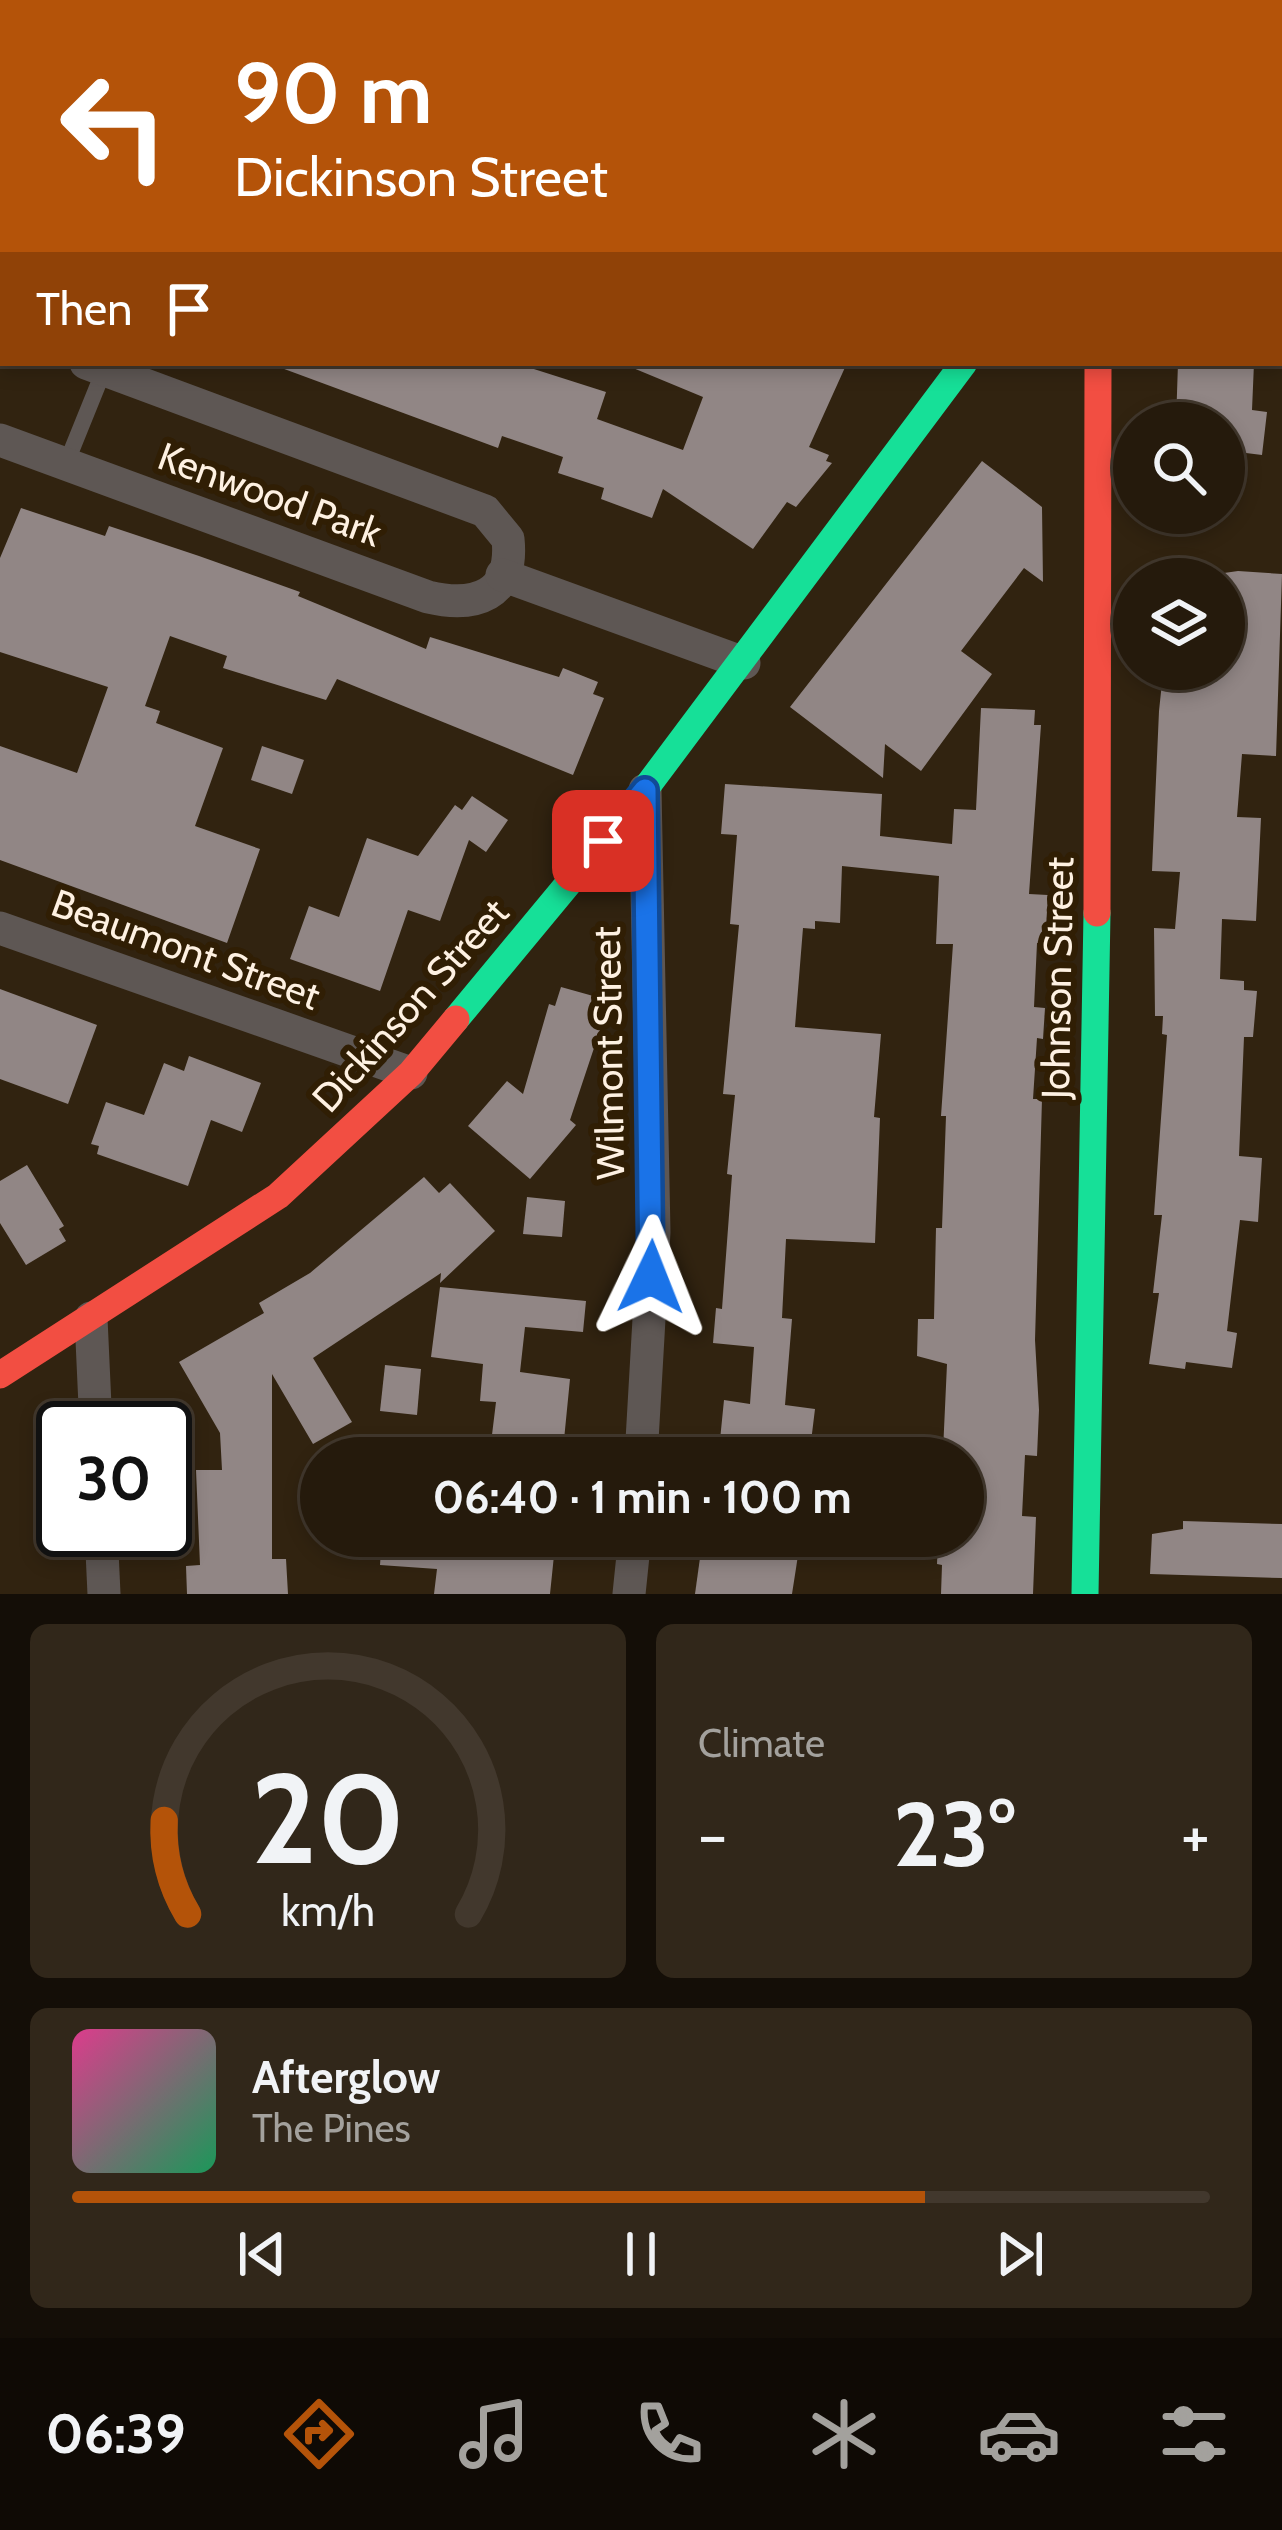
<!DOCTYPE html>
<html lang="en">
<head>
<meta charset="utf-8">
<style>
  :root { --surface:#251a0c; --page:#31271a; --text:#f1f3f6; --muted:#a3a19d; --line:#42382d; --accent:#b45309 }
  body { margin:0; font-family:Cabin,sans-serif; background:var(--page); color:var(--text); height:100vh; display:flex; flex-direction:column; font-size:45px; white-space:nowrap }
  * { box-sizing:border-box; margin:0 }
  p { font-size:39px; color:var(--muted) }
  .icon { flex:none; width:66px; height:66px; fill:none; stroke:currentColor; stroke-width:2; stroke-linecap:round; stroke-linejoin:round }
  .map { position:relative; height:1594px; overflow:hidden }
  .details { display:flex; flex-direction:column; gap:30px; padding:30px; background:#140e07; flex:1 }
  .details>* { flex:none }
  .hud { position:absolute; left:0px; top:0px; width:1284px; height:366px; box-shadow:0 6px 18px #0003,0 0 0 3px var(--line); background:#b45309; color:#fff; overflow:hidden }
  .tools { position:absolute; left:1113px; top:402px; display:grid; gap:24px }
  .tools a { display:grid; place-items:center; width:132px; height:132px; border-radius:50%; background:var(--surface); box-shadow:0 6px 18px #0003,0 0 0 3px var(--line); font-size:60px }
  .speed { position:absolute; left:36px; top:1401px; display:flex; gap:24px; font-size:60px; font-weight:700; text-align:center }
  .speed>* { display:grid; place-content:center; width:156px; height:156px; border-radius:50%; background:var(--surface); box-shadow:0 6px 18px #0003,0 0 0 3px var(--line); line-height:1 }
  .speed .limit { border:6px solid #111; border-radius:18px; background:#fff; color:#111 }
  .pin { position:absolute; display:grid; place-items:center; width:102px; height:102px; color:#fff; margin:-51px; border-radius:24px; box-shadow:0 6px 18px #0006 }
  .me { position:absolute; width:132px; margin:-66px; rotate:2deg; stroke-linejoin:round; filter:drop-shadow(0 0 9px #0008) }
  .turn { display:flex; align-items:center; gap:42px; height:252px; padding:0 36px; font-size:54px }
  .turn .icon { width:156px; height:156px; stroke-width:2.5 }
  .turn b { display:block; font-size:84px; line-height:102px }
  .then { display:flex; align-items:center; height:114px; padding:0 36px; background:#0003; gap:24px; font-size:45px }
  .big { font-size:90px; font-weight:700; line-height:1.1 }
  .details .card { flex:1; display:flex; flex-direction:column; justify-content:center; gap:18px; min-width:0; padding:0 42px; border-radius:18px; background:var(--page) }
  .details .dial { align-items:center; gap:0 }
  .dial svg { height:312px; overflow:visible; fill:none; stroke:var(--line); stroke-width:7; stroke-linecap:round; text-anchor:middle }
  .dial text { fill:var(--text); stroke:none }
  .song { display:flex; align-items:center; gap:36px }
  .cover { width:144px; height:144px; border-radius:18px; background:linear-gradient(135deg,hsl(330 70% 55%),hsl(150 70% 35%)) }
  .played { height:12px; border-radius:6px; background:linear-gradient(90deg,var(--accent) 75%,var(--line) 75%) }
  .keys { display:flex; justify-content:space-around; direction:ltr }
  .heat { display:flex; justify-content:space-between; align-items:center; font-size:66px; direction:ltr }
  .details .tiles { flex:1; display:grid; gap:30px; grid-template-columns:1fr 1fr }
  .card:last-child { grid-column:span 2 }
  .trip { position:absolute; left:300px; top:1437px; width:684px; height:120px; border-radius:60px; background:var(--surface); box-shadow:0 6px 18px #0003,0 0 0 3px var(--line); font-weight:700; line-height:120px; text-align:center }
  .menu { display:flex; height:192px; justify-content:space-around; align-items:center; background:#0f0a05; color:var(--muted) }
  .menu .icon { width:84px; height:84px }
  .menu .on { color:var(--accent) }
  .menu b { font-size:54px; color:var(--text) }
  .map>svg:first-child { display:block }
</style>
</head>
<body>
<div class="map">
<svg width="1282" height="1594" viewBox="0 0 1282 1594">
  <rect width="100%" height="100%" fill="#312310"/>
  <!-- building -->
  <g fill="#918685">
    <path d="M 268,363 L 515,363 L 606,392 L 597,419 L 683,450 L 703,397 L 621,363 L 847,363 L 809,447 L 829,455 L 826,461 L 832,463 L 796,507 L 787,502 L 753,549 L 663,489 L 652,518 L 601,499 L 604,488 L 558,473 L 563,457 L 502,436 L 498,448 Z"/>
    <path d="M 1178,363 L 1254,363 L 1252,410 L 1267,412 L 1262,455 L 1246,453 L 1241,481 L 1224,480 L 1224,423 L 1176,423 Z"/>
    <path d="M 982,461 L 1042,507 L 1043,582 L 1024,568 L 961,651 L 992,674 L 921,771 L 885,744 L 883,778 L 790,707 Z"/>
    <path d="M 21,508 L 105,536 L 109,526 L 199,556 L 300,592 L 298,596 L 426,649 L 430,637 L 559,677 L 563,668 L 598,682 L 593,694 L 604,698 L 573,775 L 337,679 L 326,700 L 223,668 L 227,656 L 170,636 L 145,706 L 160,711 L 156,723 L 223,748 L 195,826 L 260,849 L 227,943 L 0,860 L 0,746 L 77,773 L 108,687 L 0,652 L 0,558 Z"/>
    <path d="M 1238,571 L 1282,574 L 1276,756 L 1242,754 L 1237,817 L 1261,818 L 1256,921 L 1222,919 L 1220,979 L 1244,981 L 1244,990 L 1257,991 L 1253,1037 L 1244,1037 L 1239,1156 L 1262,1158 L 1258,1222 L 1240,1220 L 1227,1331 L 1237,1333 L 1232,1368 L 1186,1362 L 1185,1369 L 1149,1364 L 1159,1293 L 1153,1293 L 1162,1215 L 1154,1215 L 1167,1035 L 1162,1034 L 1163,1016 L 1155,1016 L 1154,928 L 1175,929 L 1180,872 L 1152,871 L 1159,711 L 1163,673 L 1224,669 L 1224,573 Z"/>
    <path d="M 981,708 L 1035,710 L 1034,725 L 1041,725 L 1029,894 L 1048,895 L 1045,943 L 1037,943 L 1034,1007 L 1045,1008 L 1043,1039 L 1037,1038 L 1033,1099 L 1042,1099 L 1035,1340 L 1039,1410 L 1037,1456 L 1025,1455 L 1022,1516 L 1036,1517 L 1033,1594 L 941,1594 L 942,1565 L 937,1564 L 938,1536 L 963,1536 L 963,1452 L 943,1451 L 947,1364 L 917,1356 L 918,1319 L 934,1319 L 936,1228 L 942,1228 L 946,1116 L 941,1116 L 953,944 L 936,944 L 939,876 L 842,866 L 840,923 L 815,921 L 815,929 L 803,928 L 795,1027 L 881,1034 L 874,1117 L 880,1118 L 875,1243 L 786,1239 L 782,1318 L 792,1319 L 785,1405 L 815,1409 L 809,1458 L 720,1440 L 724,1400 L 750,1404 L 754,1347 L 713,1343 L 716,1308 L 722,1309 L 732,1175 L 727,1174 L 735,1095 L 723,1094 L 739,925 L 730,924 L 737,835 L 721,834 L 725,784 L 882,794 L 880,836 L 952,844 L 954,809 L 976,810 Z"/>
    <path d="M 262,746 L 304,760 L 292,794 L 251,780 Z"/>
    <path d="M 472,796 L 508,820 L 486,852 L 469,840 L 440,921 L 408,910 L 380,991 L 290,959 L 309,906 L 339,917 L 367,838 L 418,856 L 455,805 L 462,810 Z"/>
    <path d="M 561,987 L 604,999 L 597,1023 L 602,1024 L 570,1120 L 576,1125 L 530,1179 L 468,1126 L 507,1081 L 523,1094 L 549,1004 L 555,1006 Z"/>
    <path d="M 0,989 L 97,1025 L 68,1104 L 0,1079 Z"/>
    <path d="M 189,1056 L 261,1083 L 242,1132 L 211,1120 L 188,1186 L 97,1154 L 99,1146 L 91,1144 L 106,1102 L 144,1115 L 164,1063 L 184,1071 Z"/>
    <path d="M 27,1165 L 64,1226 L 59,1229 L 66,1241 L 26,1265 L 0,1223 L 0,1181 Z"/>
    <path d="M 424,1177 L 439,1193 L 450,1183 L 495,1231 L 440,1283 L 441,1273 L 313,1358 L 352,1422 L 313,1444 L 272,1374 L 272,1559 L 286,1559 L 288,1594 L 187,1594 L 186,1566 L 200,1565 L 196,1470 L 222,1470 L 220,1433 L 179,1362 L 264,1313 L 259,1303 L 310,1273 Z"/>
    <path d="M 527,1197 L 565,1201 L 562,1237 L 523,1234 Z"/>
    <path d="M 440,1287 L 586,1301 L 583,1332 L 525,1327 L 520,1372 L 570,1379 L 563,1450 L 491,1443 L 496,1402 L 480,1401 L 483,1364 L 431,1357 Z"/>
    <path d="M 385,1365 L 421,1369 L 417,1415 L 380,1411 Z"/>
    <path d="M 1183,1521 L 1282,1524 L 1282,1578 L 1150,1574 L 1152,1534 L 1183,1529 Z"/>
    <path d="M 382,1536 L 556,1536 L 550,1594 L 434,1594 L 437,1569 L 380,1565 Z"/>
    <path d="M 703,1536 L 801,1536 L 792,1594 L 695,1594 Z"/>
  </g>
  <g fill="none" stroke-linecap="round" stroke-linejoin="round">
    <!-- lane -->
    <path stroke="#5e5754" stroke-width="16" d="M 66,464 L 104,370"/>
    <!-- street -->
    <g stroke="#5e5754" stroke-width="33">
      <path d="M 364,0 L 372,3"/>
      <path d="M 0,331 L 3,333"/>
      <path d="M 0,440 L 428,597 C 475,608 514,596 508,539 L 485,511 L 86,363"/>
      <path d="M 502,575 L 744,663"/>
      <path d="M 0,928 L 411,1073"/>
      <path d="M 91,1318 L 96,1428"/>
      <path d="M 641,1458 L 654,1232 L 645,790"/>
      <path d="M 101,1530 L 104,1594"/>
      <path d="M 629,1594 L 635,1536"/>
    </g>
    <!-- fast -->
    <g stroke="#16e098" stroke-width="27">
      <path d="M 1200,3 L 1202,0"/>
      <path d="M 456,1019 L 631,808 L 964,363"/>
      <path d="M 1085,1594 L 1097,913"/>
    </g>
    <!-- slow -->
    <g stroke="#ffcf43" stroke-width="27">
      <path d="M 1242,0 L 1248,3"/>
      <path d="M 1281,21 L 1282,22"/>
    </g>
    <!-- jam -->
    <g stroke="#f24e42" stroke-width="27">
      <path d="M 1097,913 L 1098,363"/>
      <path d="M 0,1375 L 278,1196 L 411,1073 L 456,1019"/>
    </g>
  </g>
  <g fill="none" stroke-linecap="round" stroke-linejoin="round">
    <!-- route casing -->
    <g stroke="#114b97" stroke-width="30">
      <path id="route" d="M 603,841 L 645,790 L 651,1277"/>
    </g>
    <!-- route -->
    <use href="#route" stroke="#1a73e8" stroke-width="21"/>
  </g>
  <g text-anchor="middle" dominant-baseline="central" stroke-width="12" stroke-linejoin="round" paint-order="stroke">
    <!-- street labels -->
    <g font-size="39" fill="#fef1e2" stroke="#301e04">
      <text transform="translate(270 494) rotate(20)">Kenwood Park</text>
      <text transform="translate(186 949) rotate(20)">Beaumont Street</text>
      <text transform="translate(1057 978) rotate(-89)">Johnson Street</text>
      <text transform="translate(410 1005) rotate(-48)">Dickinson Street</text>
      <text transform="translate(608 1053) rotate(-91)">Wilmont Street</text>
    </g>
  </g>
</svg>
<div class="tools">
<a><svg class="icon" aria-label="search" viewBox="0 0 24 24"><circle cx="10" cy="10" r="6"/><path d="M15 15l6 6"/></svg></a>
<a><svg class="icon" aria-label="layers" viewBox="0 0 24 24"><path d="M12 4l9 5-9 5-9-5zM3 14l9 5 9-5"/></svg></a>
</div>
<div class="speed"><div class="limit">30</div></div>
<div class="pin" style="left:603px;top:841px;background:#d93025"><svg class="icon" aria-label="arrive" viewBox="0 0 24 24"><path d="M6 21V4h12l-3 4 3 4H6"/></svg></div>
<svg class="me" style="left:651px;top:1277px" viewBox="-20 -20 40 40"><path d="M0-17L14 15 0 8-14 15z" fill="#1a73e8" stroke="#fff" stroke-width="4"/></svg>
<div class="trip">06:40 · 1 min · 100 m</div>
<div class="hud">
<div class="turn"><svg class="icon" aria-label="left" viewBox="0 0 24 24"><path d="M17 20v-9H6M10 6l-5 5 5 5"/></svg><div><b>90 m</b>Dickinson Street</div></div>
<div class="then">Then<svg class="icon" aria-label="arrive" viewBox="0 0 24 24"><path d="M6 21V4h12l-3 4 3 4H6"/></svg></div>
</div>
</div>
<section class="details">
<div class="tiles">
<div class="card dial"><svg viewBox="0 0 100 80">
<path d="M14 69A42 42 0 1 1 86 69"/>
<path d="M14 69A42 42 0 0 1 8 45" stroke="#b45309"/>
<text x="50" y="56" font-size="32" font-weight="700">20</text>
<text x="50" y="72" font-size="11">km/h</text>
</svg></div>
<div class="card"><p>Climate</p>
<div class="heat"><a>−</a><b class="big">23°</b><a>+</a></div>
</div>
<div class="card">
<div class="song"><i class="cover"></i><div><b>Afterglow</b><p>The Pines</p></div></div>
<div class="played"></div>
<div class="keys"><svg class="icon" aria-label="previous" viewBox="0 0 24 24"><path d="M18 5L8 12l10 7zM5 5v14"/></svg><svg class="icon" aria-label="pause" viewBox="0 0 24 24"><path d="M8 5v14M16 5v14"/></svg><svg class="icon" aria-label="next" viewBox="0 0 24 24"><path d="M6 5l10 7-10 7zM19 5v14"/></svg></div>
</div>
</div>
</section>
<nav class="menu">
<b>06:39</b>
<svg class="icon on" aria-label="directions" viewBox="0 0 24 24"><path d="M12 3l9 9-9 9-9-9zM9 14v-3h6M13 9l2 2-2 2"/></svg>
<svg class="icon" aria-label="music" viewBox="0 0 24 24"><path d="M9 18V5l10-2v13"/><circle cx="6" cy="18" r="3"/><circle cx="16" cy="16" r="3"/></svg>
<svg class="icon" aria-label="phone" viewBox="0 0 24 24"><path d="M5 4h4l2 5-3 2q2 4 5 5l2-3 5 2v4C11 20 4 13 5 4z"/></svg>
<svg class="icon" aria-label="climate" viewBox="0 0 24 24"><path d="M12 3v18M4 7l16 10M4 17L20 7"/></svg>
<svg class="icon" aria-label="car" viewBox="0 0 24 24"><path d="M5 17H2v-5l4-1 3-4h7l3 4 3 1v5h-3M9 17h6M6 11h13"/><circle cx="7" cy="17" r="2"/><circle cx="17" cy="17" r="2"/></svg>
<svg class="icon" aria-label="filters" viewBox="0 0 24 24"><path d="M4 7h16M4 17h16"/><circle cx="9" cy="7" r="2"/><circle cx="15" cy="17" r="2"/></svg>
</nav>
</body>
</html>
